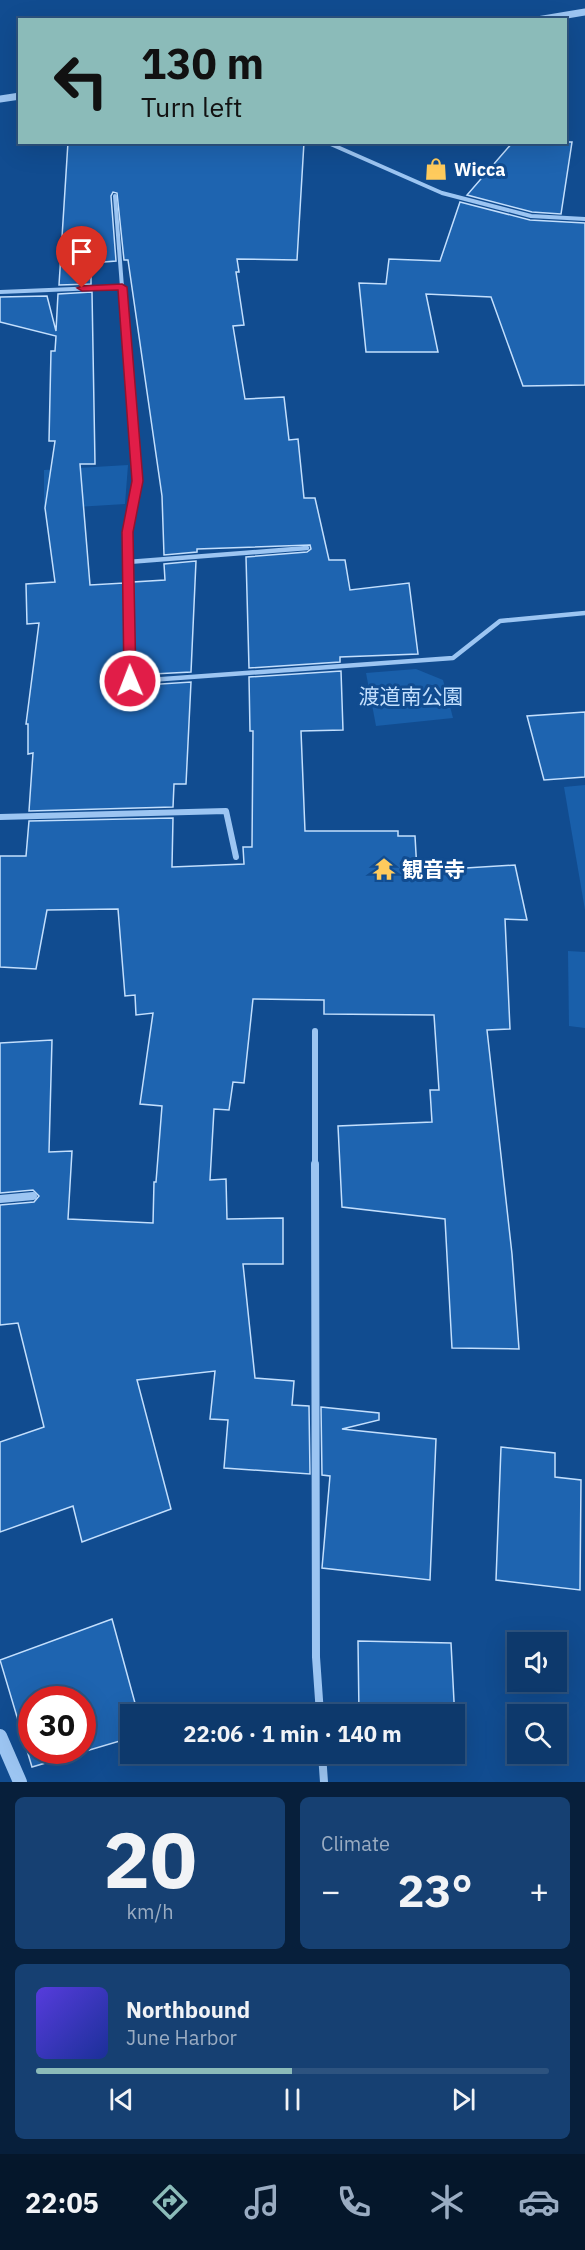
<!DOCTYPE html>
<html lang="en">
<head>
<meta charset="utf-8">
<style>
  :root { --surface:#0d396c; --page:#164072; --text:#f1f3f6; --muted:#9aacc2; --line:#2d537f; --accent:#8bbbb9 }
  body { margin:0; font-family:"IBM Plex Sans","Noto Sans JP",sans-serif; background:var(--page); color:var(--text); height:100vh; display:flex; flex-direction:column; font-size:22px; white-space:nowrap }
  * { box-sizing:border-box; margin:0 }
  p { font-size:20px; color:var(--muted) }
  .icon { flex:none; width:33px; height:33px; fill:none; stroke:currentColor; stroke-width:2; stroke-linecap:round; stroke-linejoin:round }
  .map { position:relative; height:1782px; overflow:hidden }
  .drawer { display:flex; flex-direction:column; gap:15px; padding:15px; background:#071f3b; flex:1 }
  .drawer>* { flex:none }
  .guide { position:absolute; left:18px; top:18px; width:549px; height:126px; border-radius:0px; box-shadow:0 6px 24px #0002,0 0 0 2px var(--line); background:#8bbbb9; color:#111; overflow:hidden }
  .fabs { position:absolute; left:507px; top:1632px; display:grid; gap:12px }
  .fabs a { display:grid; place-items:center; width:60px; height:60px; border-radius:0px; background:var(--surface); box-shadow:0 6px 24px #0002,0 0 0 2px var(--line); font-size:30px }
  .speed { position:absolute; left:18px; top:1686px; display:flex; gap:12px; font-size:30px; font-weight:700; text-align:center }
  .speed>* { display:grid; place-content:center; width:78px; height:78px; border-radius:50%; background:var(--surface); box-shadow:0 6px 24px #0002,0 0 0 2px var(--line); line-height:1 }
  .speed .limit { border:9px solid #d22; background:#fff; color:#111 }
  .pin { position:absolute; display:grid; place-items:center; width:51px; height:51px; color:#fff; margin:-62px -26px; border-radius:50% 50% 50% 0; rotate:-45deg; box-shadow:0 0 6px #0007 }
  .pin .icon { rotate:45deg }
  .me { position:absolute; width:66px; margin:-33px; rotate:359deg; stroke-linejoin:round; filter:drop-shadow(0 0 4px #0008) }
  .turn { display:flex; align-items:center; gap:21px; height:126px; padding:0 24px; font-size:27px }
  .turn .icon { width:78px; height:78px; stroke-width:2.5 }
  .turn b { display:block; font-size:42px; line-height:51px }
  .big { font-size:45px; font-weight:800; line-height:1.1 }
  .drawer .tile { flex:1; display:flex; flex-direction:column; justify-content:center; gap:9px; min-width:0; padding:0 21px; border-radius:9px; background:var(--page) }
  .drawer .dial { align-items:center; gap:0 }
  .dial b { font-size:78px; line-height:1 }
  .song { display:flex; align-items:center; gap:18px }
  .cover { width:72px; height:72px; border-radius:9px; background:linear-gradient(135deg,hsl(250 70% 55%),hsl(230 70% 35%)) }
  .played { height:6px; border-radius:3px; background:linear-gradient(90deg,var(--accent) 50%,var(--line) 50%) }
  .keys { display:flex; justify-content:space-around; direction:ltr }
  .heat { display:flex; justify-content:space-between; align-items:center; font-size:33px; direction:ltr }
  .drawer .tiles { flex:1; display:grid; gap:15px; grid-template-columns:1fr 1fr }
  .tile:last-child { grid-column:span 2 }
  .trip { position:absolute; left:120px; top:1704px; width:345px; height:60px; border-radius:0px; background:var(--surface); box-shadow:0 6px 24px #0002,0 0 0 2px var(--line); font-weight:800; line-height:60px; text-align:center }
  .menu { display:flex; height:96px; justify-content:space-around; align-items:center; background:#05172b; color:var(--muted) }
  .menu .icon { width:42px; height:42px }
  .menu .active { color:var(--accent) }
  .menu b { font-size:27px; color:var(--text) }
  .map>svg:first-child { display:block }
</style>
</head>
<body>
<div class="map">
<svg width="585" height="1782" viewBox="0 0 585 1782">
  <rect width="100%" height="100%" fill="#114c90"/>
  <!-- green -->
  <g fill="#195faa">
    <path d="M 128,465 L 125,504 L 44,509 L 44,470 Z"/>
    <path d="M 416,669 L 443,680 L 453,718 L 376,726 L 366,673 Z"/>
    <path d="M 585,785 L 585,910 L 564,787 Z"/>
    <path d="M 568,951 L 585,952 L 585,1028 L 569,1026 Z"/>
  </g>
  <!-- building -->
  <g fill="#1e64b0" stroke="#c3dffd" stroke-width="1.5" fill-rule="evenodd">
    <path d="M 68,142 L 304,142 L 297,260 L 237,259 L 239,272 L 236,272 L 244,325 L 233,326 L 245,399 L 284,397 L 289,440 L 298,439 L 304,498 L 315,498 L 329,560 L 345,560 L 350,590 L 409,583 L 418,654 L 340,657 L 340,662 L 249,668 L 246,557 L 307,552 L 311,549 L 310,545 L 197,549 L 197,552 L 164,555 L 162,496 L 128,260 L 124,260 L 117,193 L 113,192 L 111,196 L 116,261 L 91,263 L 91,284 L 59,285 Z"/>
    <path d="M 513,142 L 572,142 L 561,214 L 532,212 L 467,195 Z"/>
    <path d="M 460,202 L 530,220 L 585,223 L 585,385 L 523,386 L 491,297 L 426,294 L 438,352 L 366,352 L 359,283 L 386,284 L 389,259 L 440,261 Z"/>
    <path d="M 92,292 L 95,464 L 80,464 L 90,585 L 124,583 L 126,684 L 130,686 L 191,682 L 186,784 L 174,784 L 173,807 L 29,811 L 33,753 L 28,754 L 28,724 L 26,724 L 39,623 L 27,624 L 26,584 L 55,582 L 45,508 L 55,441 L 49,441 L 51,351 L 55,351 L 56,336 L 0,322 L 0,297 L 47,296 L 56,331 L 58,294 Z"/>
    <path d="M 196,561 L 191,672 L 134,675 L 133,582 L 165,580 L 164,564 Z"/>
    <path d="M 341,671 L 343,730 L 301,731 L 305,831 L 398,831 L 398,836 L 415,836 L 417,871 L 515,865 L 527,920 L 505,919 L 510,1029 L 487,1030 L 512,1254 L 519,1349 L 452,1348 L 445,1219 L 342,1207 L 338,1126 L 432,1122 L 430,1090 L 439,1090 L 434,1015 L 324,1014 L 324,1000 L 253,999 L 244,1083 L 233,1082 L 229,1110 L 214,1109 L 210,1180 L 226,1179 L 227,1219 L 283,1218 L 283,1264 L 243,1264 L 255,1378 L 294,1381 L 292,1405 L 309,1406 L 310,1474 L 224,1468 L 228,1420 L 210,1419 L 215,1371 L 137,1380 L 171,1509 L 82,1542 L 73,1506 L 0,1532 L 0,1442 L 44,1427 L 18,1323 L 0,1325 L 0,1205 L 34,1202 L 39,1196 L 33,1190 L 0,1193 L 0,1043 L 52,1040 L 49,1152 L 72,1151 L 68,1219 L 153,1223 L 154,1182 L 156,1182 L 162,1106 L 140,1104 L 153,1013 L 136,1015 L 135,995 L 125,996 L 118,909 L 47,910 L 36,969 L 0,967 L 0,856 L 26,856 L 29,821 L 173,818 L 172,867 L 244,864 L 243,847 L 252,847 L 253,731 L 250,731 L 249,677 Z"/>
    <path d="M 585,712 L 585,777 L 544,780 L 527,716 Z"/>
    <path d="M 321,1407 L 379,1413 L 379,1420 L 342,1429 L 436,1439 L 430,1580 L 322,1568 L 330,1476 L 322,1475 Z"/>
    <path d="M 501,1447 L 555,1453 L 555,1477 L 581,1480 L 580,1590 L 496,1580 Z"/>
    <path d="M 112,1619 L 138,1714 L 130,1714 L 130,1738 L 32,1767 L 0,1660 ZM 32,1700 L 82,1700 L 82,1750 L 32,1750 Z"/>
    <path d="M 358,1641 L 451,1643 L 457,1760 L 359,1758 L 359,1754 L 454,1754 L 454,1714 L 359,1714 Z"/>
  </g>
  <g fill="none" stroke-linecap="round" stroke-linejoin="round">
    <!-- minor-far3 -->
    <g stroke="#9cc5f2" stroke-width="4">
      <path d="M 326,142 L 442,193 L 531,216 L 585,219"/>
      <path d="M 115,196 L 123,300"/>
      <path d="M 0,292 L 122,287"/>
    </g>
    <!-- minor-far2 -->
    <g stroke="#9cc5f2" stroke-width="4.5">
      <path d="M 123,298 L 137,481 L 128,532 L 130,681"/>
      <path d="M 128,562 L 307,548"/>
      <path d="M 136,681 L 453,658 L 500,621 L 585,613"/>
    </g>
    <!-- minor-far1 -->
    <g stroke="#9cc5f2" stroke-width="6">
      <path d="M 130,679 L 130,681 L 157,679"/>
      <path d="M 0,817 L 226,811 L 236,857"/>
      <path d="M 315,1031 L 315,1165"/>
    </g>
    <!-- minor -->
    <g stroke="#9cc5f2" stroke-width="8">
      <path d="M 315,1164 L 316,1657 L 320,1714"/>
      <path d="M 0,1199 L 33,1196"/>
      <path d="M 322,1754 L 324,1782"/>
    </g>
    <!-- tertiary-far1 -->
    <g stroke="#9cc5f2" stroke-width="7">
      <path d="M 537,20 L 585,12"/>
      <path d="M 0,99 L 20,96"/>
    </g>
    <!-- tertiary -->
    <path stroke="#9cc5f2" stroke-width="14" d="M 0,1736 L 20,1782"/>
  </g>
  <!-- route -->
  <path fill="#e11d48" stroke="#92132f" stroke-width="1.5" d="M 122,284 L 127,287 L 143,481 L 133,532 L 136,681 L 130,685 L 124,681 L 122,532 L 132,481 L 118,290 L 82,291 L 77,288 L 82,286 Z"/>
  <!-- icons -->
  <defs>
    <g id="shop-bare" transform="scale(1.8)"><path d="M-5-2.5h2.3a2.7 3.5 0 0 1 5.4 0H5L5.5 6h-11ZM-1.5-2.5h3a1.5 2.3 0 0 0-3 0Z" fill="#ffcb5d" stroke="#114c90" stroke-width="2.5" paint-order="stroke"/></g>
    <g id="temple-bare" transform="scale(1.8)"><path d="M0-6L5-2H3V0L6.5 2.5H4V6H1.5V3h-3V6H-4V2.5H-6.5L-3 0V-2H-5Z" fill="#ffcb5d" stroke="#114c90" stroke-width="2.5" paint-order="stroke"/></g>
  </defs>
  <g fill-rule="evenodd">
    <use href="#shop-bare" x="436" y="169"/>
    <use href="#temple-bare" x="384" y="869"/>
  </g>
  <g text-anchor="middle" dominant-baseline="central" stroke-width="6" stroke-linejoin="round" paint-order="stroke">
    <!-- far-poi labels -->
    <g font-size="18" font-weight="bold" fill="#fff" stroke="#114c90" text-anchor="start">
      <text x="454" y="169">Wicca</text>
    </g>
    <!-- park labels -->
    <g font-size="21" fill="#c3dffd" stroke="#114c90">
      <text x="411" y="696">渡道南公園</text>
    </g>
    <!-- poi labels -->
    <g font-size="21" font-weight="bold" fill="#fff" stroke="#114c90" text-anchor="start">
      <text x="402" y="869">観音寺</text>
    </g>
  </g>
</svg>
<div class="fabs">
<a><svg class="icon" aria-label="sound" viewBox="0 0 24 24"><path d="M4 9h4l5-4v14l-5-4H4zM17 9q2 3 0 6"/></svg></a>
<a><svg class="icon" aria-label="search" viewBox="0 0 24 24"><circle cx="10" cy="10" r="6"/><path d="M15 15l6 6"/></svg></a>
</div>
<div class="speed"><div class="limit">30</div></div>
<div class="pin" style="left:82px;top:288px;background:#d93025"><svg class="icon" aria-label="arrive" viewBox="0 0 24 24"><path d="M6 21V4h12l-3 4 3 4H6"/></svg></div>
<svg class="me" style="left:130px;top:681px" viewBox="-20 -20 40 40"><circle r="17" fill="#e11d48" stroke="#fff" stroke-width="3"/><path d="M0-11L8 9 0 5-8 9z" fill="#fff"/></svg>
<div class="trip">22:06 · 1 min · 140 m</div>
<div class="guide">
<div class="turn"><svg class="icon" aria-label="left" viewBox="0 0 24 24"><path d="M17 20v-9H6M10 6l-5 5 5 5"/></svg><div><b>130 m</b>Turn left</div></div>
</div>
</div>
<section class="drawer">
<div class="tiles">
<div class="tile dial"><b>20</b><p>km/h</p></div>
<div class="tile"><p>Climate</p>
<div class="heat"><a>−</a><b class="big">23°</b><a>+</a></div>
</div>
<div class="tile">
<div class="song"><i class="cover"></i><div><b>Northbound</b><p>June Harbor</p></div></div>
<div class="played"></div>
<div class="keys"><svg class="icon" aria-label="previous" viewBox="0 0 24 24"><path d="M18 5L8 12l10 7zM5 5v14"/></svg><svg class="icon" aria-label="pause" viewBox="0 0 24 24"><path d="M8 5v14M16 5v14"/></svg><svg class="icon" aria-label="next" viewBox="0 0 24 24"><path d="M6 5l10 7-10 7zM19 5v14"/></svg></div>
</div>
</div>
</section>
<nav class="menu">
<b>22:05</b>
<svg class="icon active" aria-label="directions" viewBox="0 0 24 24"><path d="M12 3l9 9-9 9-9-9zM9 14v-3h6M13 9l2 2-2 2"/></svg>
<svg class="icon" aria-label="music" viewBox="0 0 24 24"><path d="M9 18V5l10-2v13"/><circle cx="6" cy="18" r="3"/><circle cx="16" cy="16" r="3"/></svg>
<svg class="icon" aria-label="phone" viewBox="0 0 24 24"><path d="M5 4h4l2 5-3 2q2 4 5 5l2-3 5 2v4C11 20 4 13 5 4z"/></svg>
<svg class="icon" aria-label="climate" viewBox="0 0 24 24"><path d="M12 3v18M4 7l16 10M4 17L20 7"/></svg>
<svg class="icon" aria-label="car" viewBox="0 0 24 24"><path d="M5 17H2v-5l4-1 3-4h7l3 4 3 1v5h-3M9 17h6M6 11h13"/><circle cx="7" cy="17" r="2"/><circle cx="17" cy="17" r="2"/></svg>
</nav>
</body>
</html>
